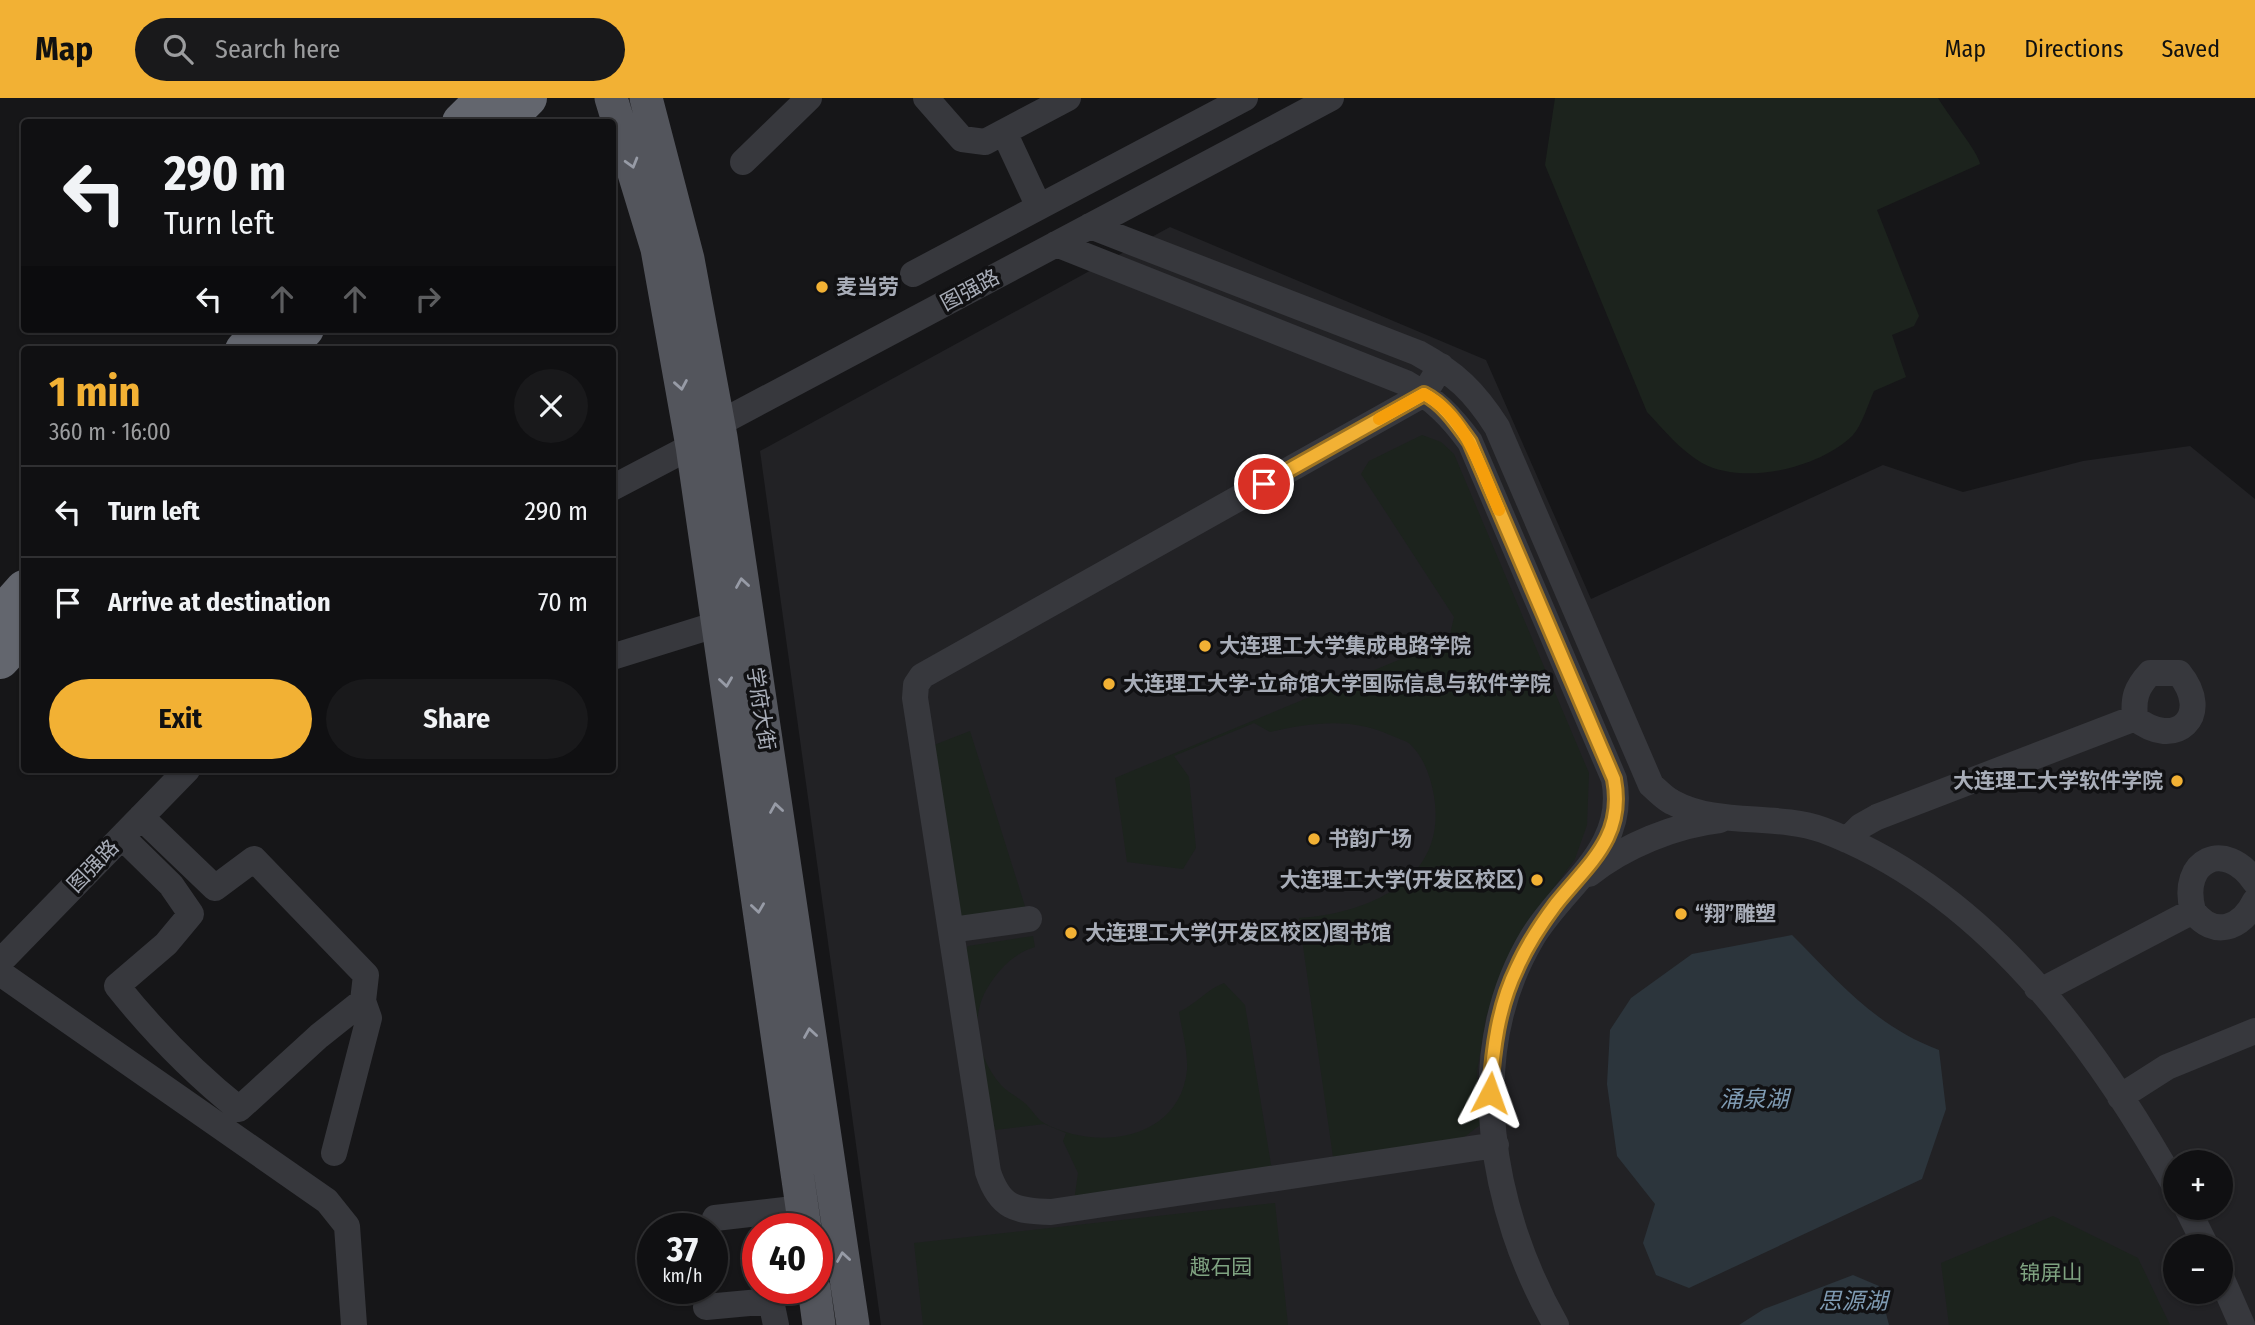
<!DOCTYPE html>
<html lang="en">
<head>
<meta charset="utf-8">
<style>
	:root { --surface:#101012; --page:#19191b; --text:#f1f3f6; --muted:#9c9d9f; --line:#303032; --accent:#f2b134 }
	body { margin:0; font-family:"Fira Sans Condensed","Noto Sans SC",sans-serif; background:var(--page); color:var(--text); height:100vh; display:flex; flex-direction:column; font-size:26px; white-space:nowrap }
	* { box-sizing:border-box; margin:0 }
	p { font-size:23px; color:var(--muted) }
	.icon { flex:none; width:38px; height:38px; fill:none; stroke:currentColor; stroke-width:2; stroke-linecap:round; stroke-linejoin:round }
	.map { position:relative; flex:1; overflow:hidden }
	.panel { position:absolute; left:21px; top:248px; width:595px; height:427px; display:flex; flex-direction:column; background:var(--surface); border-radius:7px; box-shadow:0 2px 5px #0004,0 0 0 2px var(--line) }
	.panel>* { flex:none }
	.top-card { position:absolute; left:21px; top:21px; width:595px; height:214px; border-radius:7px; box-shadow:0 2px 5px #0004,0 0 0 2px var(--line); background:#101012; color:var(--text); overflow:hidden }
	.fabs { position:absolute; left:2163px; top:1052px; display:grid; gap:14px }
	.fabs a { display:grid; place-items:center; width:70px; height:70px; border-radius:50%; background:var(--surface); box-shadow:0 2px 5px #0004,0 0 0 2px var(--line); font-size:35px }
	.speed { position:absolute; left:637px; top:1115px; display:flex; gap:14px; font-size:35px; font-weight:700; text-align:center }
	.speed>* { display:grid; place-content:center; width:91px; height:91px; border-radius:50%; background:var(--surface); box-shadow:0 2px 5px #0004,0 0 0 2px var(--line); line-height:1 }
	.speed small { font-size:18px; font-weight:400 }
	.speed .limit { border:10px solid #d22; background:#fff; color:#111 }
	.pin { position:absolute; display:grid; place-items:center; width:60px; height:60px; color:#fff; margin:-30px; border:4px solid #fff; border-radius:50%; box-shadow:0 2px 7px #0007 }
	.me { position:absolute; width:77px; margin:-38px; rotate:4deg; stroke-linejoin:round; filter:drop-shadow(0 0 5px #0008) }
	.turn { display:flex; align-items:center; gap:24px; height:147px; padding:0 28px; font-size:32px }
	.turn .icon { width:91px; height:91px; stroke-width:2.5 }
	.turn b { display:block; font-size:49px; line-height:60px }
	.lanes { display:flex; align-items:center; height:66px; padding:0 28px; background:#0003; justify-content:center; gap:35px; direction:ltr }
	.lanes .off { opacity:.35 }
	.round { display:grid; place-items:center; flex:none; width:74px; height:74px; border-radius:37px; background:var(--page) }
	.overview { display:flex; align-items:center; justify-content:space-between; height:119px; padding:0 28px }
	h1 { font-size:42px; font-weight:700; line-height:52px; color:var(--accent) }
	.button { display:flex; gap:14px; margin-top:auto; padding:14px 28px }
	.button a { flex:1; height:80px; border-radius:42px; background:var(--accent); color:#111; font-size:28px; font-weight:700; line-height:80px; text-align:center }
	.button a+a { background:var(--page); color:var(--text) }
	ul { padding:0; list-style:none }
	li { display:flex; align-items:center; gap:21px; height:91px; padding:0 28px; border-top:2px solid var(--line) }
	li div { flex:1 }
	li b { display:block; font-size:26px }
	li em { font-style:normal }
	header { display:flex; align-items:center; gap:42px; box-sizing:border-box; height:98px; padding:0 35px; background:var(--accent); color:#111 }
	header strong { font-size:33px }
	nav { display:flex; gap:38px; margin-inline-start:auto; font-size:24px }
	.search { width:490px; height:63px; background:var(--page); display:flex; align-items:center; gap:18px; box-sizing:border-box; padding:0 24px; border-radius:38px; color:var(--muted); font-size:26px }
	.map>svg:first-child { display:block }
</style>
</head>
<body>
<header>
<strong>Map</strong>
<div class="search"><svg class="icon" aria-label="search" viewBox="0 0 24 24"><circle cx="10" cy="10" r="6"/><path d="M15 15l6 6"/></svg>Search here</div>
<nav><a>Map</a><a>Directions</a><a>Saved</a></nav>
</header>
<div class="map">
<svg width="2255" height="1227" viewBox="0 0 2255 1227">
	<rect width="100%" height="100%" fill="#161618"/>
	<!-- built -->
	<path fill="#222225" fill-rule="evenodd" d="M1170 129 1486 262 1591 501 1883 367 1963 394 2083 363 2190 348 2255 401V1227H881L760 353ZM2175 1064H2221V1110H2175ZM2175 1148H2221V1194H2175Z"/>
	<!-- green -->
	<path fill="#1c231d" d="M1555 0H1938C1946 14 1980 57 1980 66L1877 112 1919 218 1914 228 1892 237 1906 279 1874 293C1868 306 1862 327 1853 337 1820 370 1744 388 1702 365 1680 352 1664 332 1647 314L1545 67Z
		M1422 337 1441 344 1454 356 1589 675 1587 727 1575 761 1547 799 1501 879 1486 919 1477 974 1480 1027 1454 1047 1334 1066 1299 820C1369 815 1448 782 1434 698 1431 680 1424 659 1410 646 1405 642 1396 640 1390 637 1350 619 1311 625 1270 634L1254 625 1174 658 1189 679 1196 750 1183 771 1127 764 1115 680 1449 541 1454 519 1361 376 1369 363Z
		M970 633 1029 821 962 827 929 649Z
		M1033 838 1035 849C1014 855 999 871 988 889 969 919 977 960 1001 987 1007 994 1018 999 1026 1006 1032 1012 1037 1021 1044 1025 1097 1054 1180 1042 1187 972 1188 953 1182 933 1179 914 1196 906 1206 892 1224 885L1245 907 1273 1079 1074 1103 1078 1075 1063 1043 1066 1035 1044 1026 995 1032 961 857 968 848Z
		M1275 1105 1288 1227H923L914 1145Z
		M2053 1118 2138 1160 2170 1227H1949L1941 1165Z"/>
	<!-- water -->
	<path fill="#2c353c" d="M1792 837C1839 884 1875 928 1939 952L1946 1011 1922 1081 1689 1190 1656 1177 1643 1145 1655 1106 1617 1058 1607 986 1610 932 1631 900 1692 856Z
		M1853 1177 1879 1188 1889 1227H1739L1764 1211Z"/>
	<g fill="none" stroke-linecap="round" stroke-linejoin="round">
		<!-- minor -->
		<path stroke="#37383d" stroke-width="26" d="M926 0 962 41 985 44 1068 0
			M1004 34 1039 109 1245 0
			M743 64 809 0
			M1090 128 1418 255C1456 276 1474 293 1497 329L1651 687C1658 693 1664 700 1672 704 1717 729 1775 715 1823 732 1983 792 2094 944 2175 1088
			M1056 146 1406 285C1434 301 1451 318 1470 344L1614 681C1628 752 1564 786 1532 840 1462 958 1491 1113 1556 1227
			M913 176 1039 109
			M1441 268 1424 296 922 578 916 587 915 600 988 1074C1000 1110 1015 1113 1051 1114L1496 1047
			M612 390 692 348 718 326 1331 0
			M612 559 718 526
			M122 739 171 787 191 816 166 846 117 888C153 933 194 975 239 1011L319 938 363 903 366 877 254 761 215 790 141 719
			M1847 742 1861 728 1877 719 2135 620C2175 653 2214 618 2179 575H2150C2136 590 2133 600 2135 620
			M1589 776C1624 748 1675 727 1720 722
			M2193 813C2179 762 2225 740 2255 784
			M951 832 1029 821
			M0 864 187 672
			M0 875 327 1103 347 1128 354 1227
			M2037 890 2048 889 2193 813C2214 841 2242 830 2255 803
			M2120 999 2167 969 2255 933
			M334 1055 369 920 363 903
			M2187 1110 2206 1148
			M715 1120 802 1110
			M2221 1179 2242 1227
			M706 1209 771 1203 776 1227"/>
		<!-- major -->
		<path stroke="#53555c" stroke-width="33" d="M611 0 657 151 692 348 805 1130
			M646 0 688 161 721 339 853 1227
			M814 1190 819 1227"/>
		<!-- highway -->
		<path stroke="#63666e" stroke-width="38" d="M461 24 485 0
			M504 24 528 0
			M244 252 263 231
			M285 252 305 231
			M0 518 24 491
			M0 562 24 536"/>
	</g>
	<!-- one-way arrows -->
	<defs><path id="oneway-chevron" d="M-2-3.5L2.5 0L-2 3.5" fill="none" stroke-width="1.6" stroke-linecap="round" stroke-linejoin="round" transform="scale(1.75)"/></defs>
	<g stroke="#979ba6">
		<use href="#oneway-chevron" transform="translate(632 65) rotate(74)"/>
		<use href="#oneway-chevron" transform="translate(681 287) rotate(80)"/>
		<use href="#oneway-chevron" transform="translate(742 485) rotate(-99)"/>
		<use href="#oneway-chevron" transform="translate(726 584) rotate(82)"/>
		<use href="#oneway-chevron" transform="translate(776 710) rotate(-99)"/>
		<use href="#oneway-chevron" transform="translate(758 810) rotate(82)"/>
		<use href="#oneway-chevron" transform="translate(810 935) rotate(-99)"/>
		<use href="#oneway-chevron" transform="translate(843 1159) rotate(-99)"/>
	</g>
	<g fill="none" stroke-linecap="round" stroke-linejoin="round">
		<!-- route casing -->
		<g stroke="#9d7322" stroke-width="18">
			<path id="route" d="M1264 386 1424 296C1444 306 1457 326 1470 344L1614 681C1625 739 1589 765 1556 806 1541 826 1527 847 1517 870 1498 909 1493 951 1490 995"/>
		</g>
		<!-- route -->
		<use href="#route" stroke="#f2b134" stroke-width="12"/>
		<!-- slow -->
		<path stroke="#f59e0b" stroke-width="12" d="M1379 321 1424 296C1466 318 1481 371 1499 412"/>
	</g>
	<!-- markers -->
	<g fill="#f2b134" stroke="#111113" stroke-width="2.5">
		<circle cx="822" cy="189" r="7"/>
		<circle cx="1205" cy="548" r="7"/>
		<circle cx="1109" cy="586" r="7"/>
		<circle cx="2177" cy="683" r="7"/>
		<circle cx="1314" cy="741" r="7"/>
		<circle cx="1537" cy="782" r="7"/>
		<circle cx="1681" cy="816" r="7"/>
		<circle cx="1071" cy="835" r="7"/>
	</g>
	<g text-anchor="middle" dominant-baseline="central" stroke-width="7" stroke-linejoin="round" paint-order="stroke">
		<!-- poi labels -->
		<g font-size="21" font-weight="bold" fill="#a8adb8" stroke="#111113" text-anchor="start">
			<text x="836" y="189">麦当劳</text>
			<text x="1219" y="548">大连理工大学集成电路学院</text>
			<text x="1123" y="586">大连理工大学-立命馆大学国际信息与软件学院</text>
			<text x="2163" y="683" text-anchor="end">大连理工大学软件学院</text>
			<text x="1328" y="741">书韵广场</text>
			<text x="1523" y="782" text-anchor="end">大连理工大学(开发区校区)</text>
			<text x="1695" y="816">“翔”雕塑</text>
			<text x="1085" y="835">大连理工大学(开发区校区)图书馆</text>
		</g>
		<!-- street labels -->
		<g font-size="21" fill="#a8adb8" stroke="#111113">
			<text transform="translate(970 192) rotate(-28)">图强路</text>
			<text transform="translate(761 611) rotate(81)">学府大街</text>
			<text transform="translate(93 768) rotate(-46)">图强路</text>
		</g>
		<!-- park labels -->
		<g font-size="21" fill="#7fa381" stroke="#111113">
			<text x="1221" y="1169">趣石园</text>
			<text x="2051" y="1175">锦屏山</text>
		</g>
		<!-- water labels -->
		<g font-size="23" font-style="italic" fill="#7f9bb3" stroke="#111113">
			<text x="1754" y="1001">涌泉湖</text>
			<text x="1853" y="1203">思源湖</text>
		</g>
	</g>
</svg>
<div class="fabs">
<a>+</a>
<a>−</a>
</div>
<div class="speed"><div>37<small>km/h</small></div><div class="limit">40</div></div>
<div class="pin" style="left:1264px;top:386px;background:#d93025"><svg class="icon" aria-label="arrive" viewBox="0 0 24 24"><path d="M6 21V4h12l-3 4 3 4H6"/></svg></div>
<svg class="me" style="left:1490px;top:995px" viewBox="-20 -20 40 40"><path d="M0-17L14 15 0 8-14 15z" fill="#f2b134" stroke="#fff" stroke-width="4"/></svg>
<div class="top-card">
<div class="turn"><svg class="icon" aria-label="left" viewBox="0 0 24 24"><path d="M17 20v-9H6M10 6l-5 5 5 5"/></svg><div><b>290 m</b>Turn left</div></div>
<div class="lanes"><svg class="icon" aria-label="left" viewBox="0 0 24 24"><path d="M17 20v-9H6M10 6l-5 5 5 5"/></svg><svg class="icon off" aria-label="ahead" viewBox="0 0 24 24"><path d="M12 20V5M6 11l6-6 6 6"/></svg><svg class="icon off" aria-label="ahead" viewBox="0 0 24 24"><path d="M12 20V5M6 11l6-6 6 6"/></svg><svg class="icon off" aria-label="right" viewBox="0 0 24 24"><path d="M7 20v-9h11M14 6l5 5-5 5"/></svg></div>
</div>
<section class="panel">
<div class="overview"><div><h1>1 min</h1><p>360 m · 16:00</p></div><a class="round"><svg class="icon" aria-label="close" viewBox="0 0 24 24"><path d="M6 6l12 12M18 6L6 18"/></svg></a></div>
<ul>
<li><svg class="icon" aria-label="left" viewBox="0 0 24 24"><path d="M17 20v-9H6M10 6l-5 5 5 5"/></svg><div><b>Turn left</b></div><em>290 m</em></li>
<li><svg class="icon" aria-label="arrive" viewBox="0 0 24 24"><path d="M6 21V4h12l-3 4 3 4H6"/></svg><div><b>Arrive at destination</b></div><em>70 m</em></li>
</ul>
<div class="button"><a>Exit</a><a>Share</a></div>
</section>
</div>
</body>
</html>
